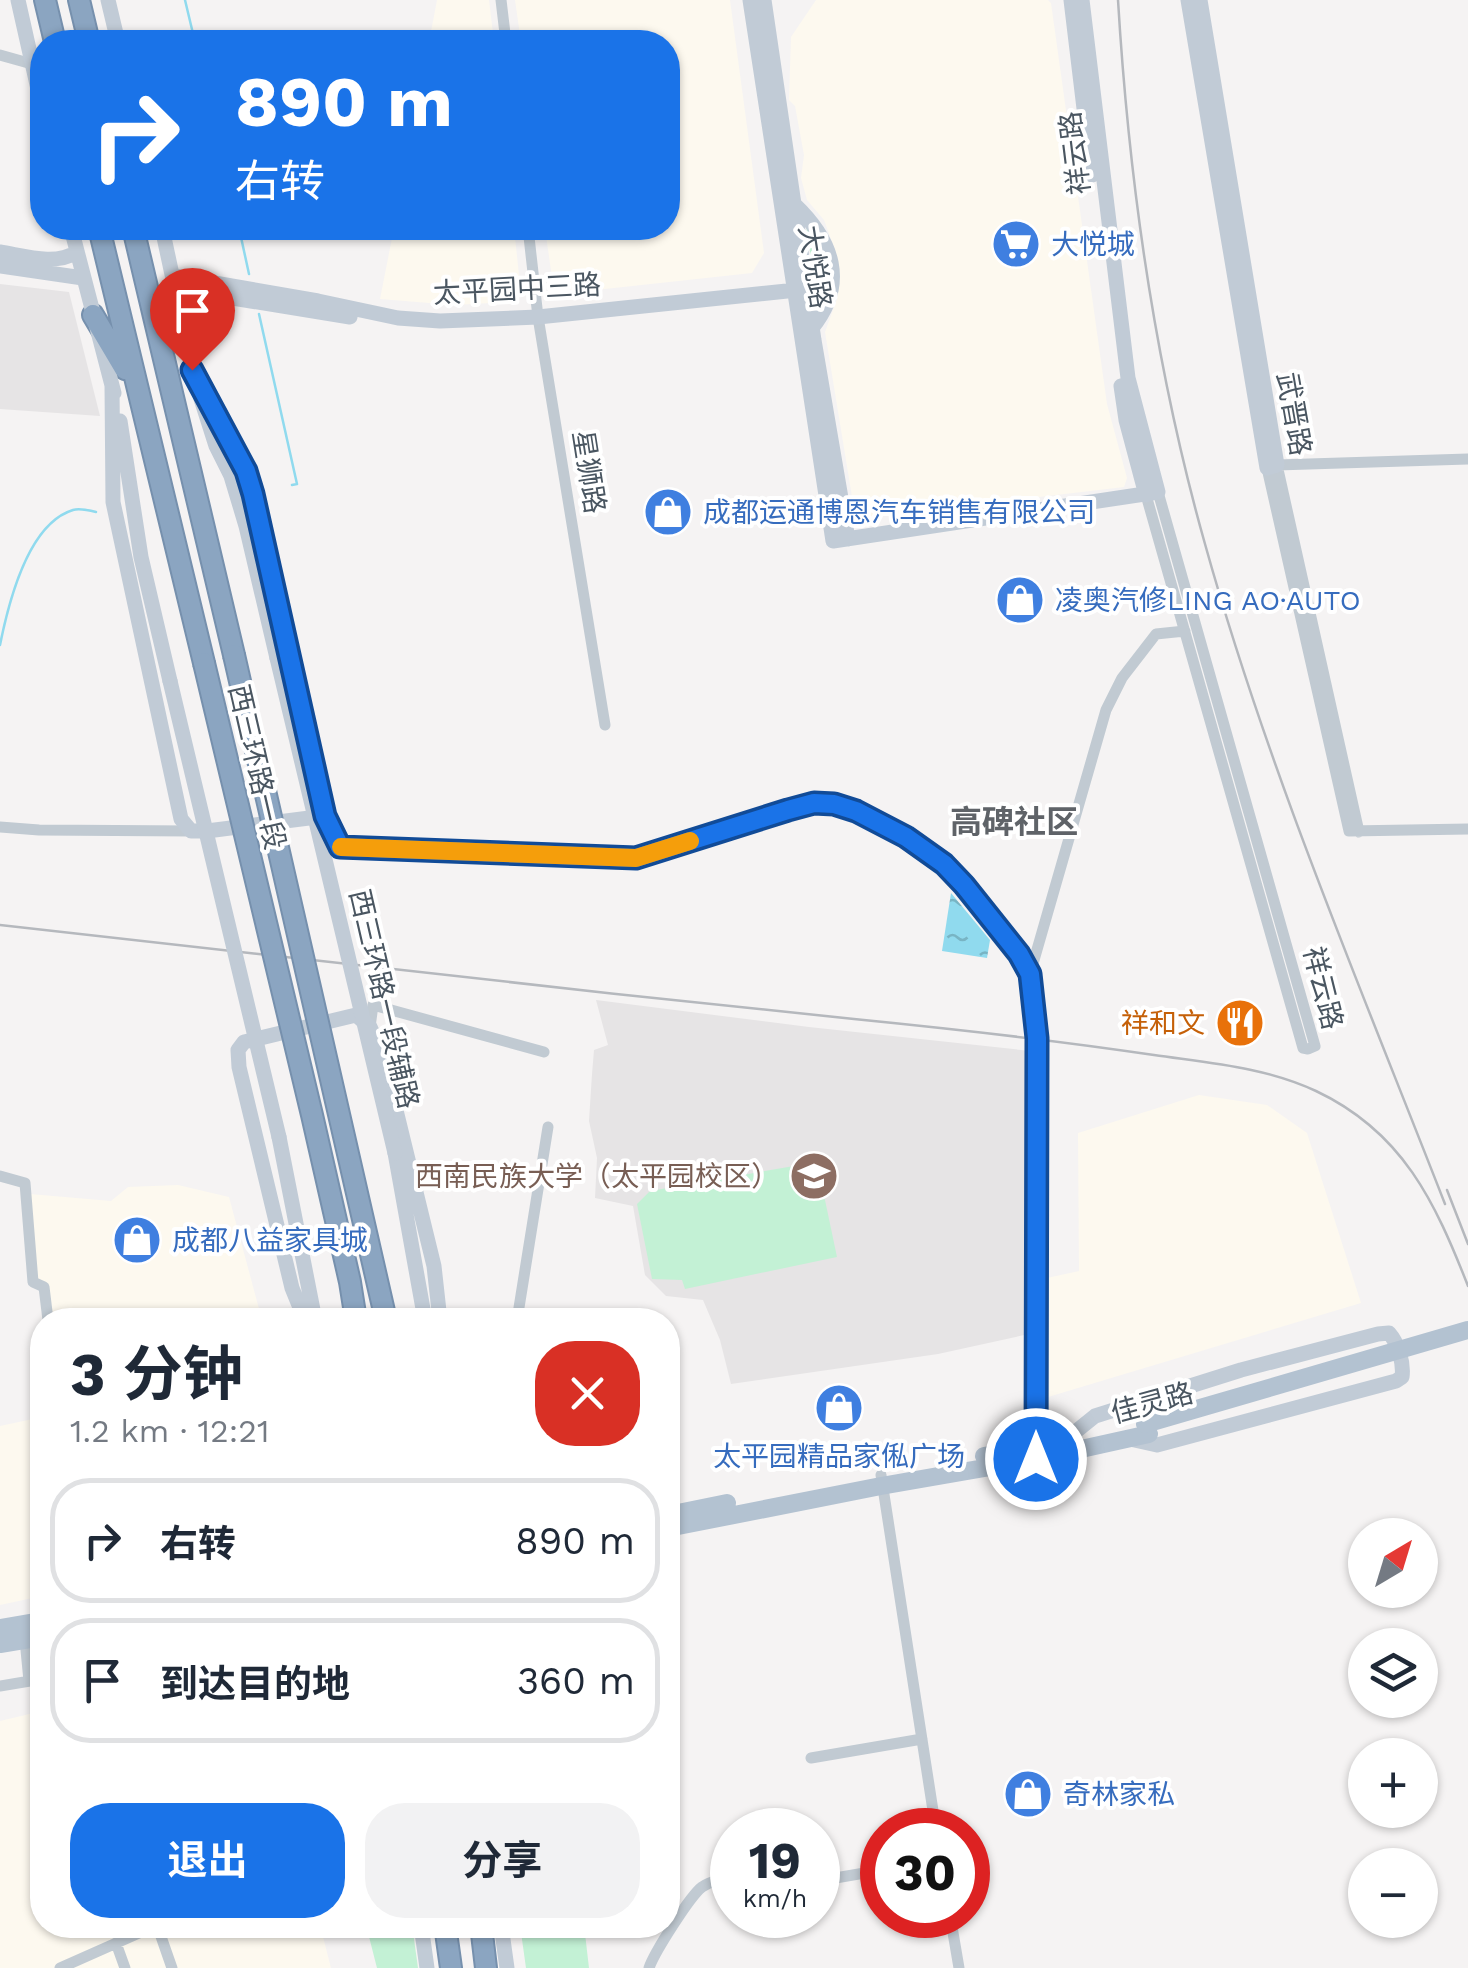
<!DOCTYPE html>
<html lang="zh">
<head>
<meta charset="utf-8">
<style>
	:root { --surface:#fff; --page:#f2f2f3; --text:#1f2937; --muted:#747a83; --line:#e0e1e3; --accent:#1a73e8 }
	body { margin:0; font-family:"Work Sans","Noto Sans SC",sans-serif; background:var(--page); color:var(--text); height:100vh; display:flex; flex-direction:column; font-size:38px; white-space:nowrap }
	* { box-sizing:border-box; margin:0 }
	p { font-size:32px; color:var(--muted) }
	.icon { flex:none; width:55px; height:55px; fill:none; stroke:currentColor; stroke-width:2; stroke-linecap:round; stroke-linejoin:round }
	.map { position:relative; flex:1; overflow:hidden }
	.details { position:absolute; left:30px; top:1308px; width:650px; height:630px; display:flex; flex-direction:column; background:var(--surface); border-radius:40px; box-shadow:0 2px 8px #0004 }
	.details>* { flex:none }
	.top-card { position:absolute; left:30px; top:30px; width:650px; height:210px; border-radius:40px; box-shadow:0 2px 8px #0004; background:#1a73e8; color:#fff; overflow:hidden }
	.needle { width:65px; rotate:38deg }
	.tools { position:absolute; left:1348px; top:1518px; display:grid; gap:20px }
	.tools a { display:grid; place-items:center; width:90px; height:90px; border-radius:50%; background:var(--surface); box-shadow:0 2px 8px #0004; font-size:50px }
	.speed { position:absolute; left:710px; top:1808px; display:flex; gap:20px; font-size:50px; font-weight:700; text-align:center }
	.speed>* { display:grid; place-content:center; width:130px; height:130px; border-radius:50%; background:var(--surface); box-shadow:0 2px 8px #0004; line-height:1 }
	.speed small { font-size:25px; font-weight:400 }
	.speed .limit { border:15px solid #d22; background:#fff; color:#111 }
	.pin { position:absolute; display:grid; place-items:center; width:85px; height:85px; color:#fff; margin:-102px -42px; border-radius:50% 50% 50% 0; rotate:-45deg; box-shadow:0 0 10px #0007 }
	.pin .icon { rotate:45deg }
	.me { position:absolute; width:110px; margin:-55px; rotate:0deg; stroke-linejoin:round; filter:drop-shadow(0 0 8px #0008) }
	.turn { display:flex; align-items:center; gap:35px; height:210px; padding:0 40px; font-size:45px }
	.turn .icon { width:130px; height:130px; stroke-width:2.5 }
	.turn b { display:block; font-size:70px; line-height:85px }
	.round { display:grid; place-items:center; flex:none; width:105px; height:105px; border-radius:40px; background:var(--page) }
	.summary { display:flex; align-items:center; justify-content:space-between; height:170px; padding:0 40px }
	h1 { font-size:60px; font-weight:700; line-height:75px }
	.action { display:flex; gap:20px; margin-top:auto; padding:20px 40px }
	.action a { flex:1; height:115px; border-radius:40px; background:var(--accent); color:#fff; font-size:40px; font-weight:700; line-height:115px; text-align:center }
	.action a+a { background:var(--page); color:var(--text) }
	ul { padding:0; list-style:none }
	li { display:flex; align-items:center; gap:30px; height:125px; margin:0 20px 15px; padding:0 20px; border:5px solid var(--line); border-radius:40px }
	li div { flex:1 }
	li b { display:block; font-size:38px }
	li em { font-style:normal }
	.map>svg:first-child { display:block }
</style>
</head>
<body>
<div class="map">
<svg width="1468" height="1968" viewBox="0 0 1468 1968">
	<defs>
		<pattern id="water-ripples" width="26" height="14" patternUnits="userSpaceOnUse" patternTransform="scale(2.5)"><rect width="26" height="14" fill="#90daee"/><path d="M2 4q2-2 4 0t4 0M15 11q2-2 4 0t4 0" fill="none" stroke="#78b4c4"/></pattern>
	</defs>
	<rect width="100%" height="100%" fill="#f5f3f3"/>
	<!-- commercial -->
	<path fill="#fdf9ef" d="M437 0H489L494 42H429Z
		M515 0H730L764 253 752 273 568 293 552 278 545 228H668V42H521Z
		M816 0H1048L1051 3 1107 404 1127 478 1124 487 869 517 853 503 825 332 837 299 836 253 824 220 807 200 801 178 804 155 795 106 789 100 791 37Z
		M394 228H514L520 284 509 302 454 305 380 299Z
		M1199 1095 1267 1105 1307 1133 1361 1303 1048 1397 1047 1278 1079 1271 1078 1133Z
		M178 1185 229 1197 262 1320H50L36 1279 30 1194 111 1201 128 1187Z
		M42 1417V1596L0 1605V1426Z
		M42 1711V1925H320L331 1968H0V1721Z"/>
	<!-- education -->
	<path fill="#e6e4e5" d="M0 284 69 292 100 416 0 409Z
		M596 1000 809 1027 1031 1051 1033 1195 1029 1334 938 1354 731 1384 720 1340 703 1300 666 1296 645 1275 633 1206 595 1198 597 1158 589 1121 592 1074 594 1050 608 1045Z"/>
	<!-- green -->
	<path fill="#c3f1d5" d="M806 225C829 256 830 275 819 311Z
		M817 1162 837 1257 685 1289 682 1280 652 1279 637 1204 650 1191Z
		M366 1925H412L418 1968H377Z
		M520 1925H584L589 1968H526Z"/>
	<!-- water -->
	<path fill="url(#water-ripples)" d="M951 893 990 940 987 958 942 951Z"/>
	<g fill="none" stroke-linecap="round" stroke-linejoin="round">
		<!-- stream -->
		<path stroke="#90daee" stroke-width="2.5" d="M185 0 195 42
			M239 228 249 274
			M259 314 297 484 292 485
			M0 645C8 605 27 524 73 510 80 508 88 510 96 512"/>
		<!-- highway casing -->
		<g stroke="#7690ad" stroke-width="24">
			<path id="highway" d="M45 0 55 42
				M79 0 89 42
				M99 228 204 663
				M133 228 234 655
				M93 315 125 369
				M445 1925 451 1968
				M481 1925 486 1968"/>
		</g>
		<!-- street -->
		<path stroke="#c1cad2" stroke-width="11" d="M501 0 506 42
			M0 55 32 64
			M528 228 538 317 605 725
			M1267 468 1349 831 1468 829
			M1146 495 1303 1048 1308 1049 1315 1046 1158 492
			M325 816 340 847 636 858 788 810 813 803 834 804 856 811 906 837 944 864 964 885 1019 954 1030 974 1037 1038 1036 1449
			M0 827 39 830 191 831
			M1359 832 1277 465 1468 459
			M1030 974 1106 710 1122 678 1156 634 1185 631
			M370 1027 373 1005 544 1052
			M0 1176 25 1183 33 1282 44 1287 48 1320
			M517 1320 548 1127
			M881 1475 936 1830
			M25 1640 29 1681
			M0 1686 42 1679
			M811 1758 922 1739
			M818 1881 882 1870
			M950 1915 959 1968
			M157 1925 172 1968
			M116 1943 125 1968
			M60 1968 157 1925
			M649 1968C654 1953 690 1896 702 1887 712 1880 721 1880 732 1881"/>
		<!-- secondary -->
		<path stroke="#c1cbd6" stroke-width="15" d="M18 0 42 107
			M108 0 118 42
			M750 0 833 541 1158 492 1128 378 1082 0
			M764 0 814 340 848 539
			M1071 0 1092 175
			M1188 0 1267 468 1277 465 1200 0
			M794 204C833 241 848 283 812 328
			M71 228 114 393
			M162 228 194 377
			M0 252C25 256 55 266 77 252
			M0 266 83 278
			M174 276 318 301 398 318 440 321 538 317 806 289
			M177 289 350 317
			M112 385 113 502 181 819 191 831H207L325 816 253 494 246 471 192 370
			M1121 386 1126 420 1146 495
			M201 399 216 446 231 476 246 526 277 658
			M120 421 141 557 170 681
			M279 1137 315 1320
			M395 1153 425 1320
			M305 1320 292 1288 239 1067 238 1050 244 1042 356 1015 370 1027 383 1057 434 1266 440 1320
			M1064 1441 1095 1416 1241 1370 1378 1334 1389 1333C1398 1343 1404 1363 1402 1377L1396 1381 1157 1445 1130 1439
			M421 1925 427 1968
			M501 1925 507 1968"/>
		<!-- primary -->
		<path stroke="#b3c2d1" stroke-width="18" d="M984 1456 1072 1439
			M668 1515 727 1503
			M668 1528 881 1486 1036 1459 1149 1434
			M0 1628 42 1621
			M0 1644 42 1637"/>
		<!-- highway -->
		<use href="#highway" stroke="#8ba5c1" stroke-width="20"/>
		<!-- rail -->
		<path stroke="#b5b8bd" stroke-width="2.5" d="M1118 0C1129 183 1155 367 1205 544 1268 770 1360 986 1445 1204
			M0 925C284 957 569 990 854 1019 954 1029 1054 1040 1154 1055 1209 1063 1265 1067 1316 1091 1403 1132 1435 1202 1468 1286
			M1447 1190 1468 1244"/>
		<!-- highway-bridge casing -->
		<g stroke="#7690ad" stroke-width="24" stroke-linecap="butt">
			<path id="highway-bridge" d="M234 655 386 1320
				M204 663 312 1115 350 1282 356 1320"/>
		</g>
		<!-- secondary-bridge -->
		<path stroke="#c1cbd6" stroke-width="15" d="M277 658 395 1153
			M170 681 279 1137"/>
		<!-- primary-bridge -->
		<path stroke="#b3c2d1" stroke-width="18" d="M1145 1424 1468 1330"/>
		<!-- highway-bridge -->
		<use href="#highway-bridge" stroke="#8ba5c1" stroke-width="20"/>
	</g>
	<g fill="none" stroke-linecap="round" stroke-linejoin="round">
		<!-- route casing -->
		<g stroke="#114b97" stroke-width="25">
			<path id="route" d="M192 370 246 471 253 494 325 816 340 847 636 858 788 810 814 803 834 804 856 811 906 837 944 864 964 885 1019 954 1030 974 1037 1038 1036 1459"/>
		</g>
		<!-- route -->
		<use href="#route" stroke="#1a73e8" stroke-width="18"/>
		<!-- slow -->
		<path stroke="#f59e0b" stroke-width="18" d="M341 847 636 858 690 841"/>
	</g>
	<!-- icons -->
	<defs>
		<g id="supermarket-disc" transform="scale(2.5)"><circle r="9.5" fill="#3f7fe0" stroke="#fff"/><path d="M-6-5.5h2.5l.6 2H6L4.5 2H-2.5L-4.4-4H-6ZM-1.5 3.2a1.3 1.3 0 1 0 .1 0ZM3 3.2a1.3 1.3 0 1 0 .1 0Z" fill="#fff"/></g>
		<g id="shop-disc" transform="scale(2.5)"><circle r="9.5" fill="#3f7fe0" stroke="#fff"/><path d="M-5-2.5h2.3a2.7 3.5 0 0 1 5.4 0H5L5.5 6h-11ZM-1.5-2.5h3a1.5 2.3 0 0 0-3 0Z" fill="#fff"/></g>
		<g id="restaurant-disc" transform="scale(2.5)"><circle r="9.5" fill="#e8710a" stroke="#fff"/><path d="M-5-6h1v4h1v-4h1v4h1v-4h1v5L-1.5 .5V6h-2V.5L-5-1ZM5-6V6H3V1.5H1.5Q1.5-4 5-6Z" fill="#fff"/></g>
		<g id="university-disc" transform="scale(2.5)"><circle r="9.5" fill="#8d6e63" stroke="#fff"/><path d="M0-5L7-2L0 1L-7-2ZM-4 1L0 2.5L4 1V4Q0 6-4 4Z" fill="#fff"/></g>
	</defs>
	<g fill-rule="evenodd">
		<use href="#supermarket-disc" x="1016" y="244"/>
		<use href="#shop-disc" x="668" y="512"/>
		<use href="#shop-disc" x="1020" y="600"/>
		<use href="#restaurant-disc" x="1240" y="1023"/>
		<use href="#university-disc" x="814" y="1176"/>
		<use href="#shop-disc" x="137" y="1240"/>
		<use href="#shop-disc" x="839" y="1408"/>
		<use href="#shop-disc" x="1028" y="1794"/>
	</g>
	<g text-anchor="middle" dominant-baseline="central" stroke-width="8" stroke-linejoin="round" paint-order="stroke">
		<!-- street labels -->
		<g font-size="28" fill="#4a5661" stroke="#fff">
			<text transform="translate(1075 153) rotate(-97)">祥云路</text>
			<text transform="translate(815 267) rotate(81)">大悦路</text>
			<text transform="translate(517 289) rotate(-3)">太平园中三路</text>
			<text transform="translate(1294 414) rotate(80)">武晋路</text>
			<text transform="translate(589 472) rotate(81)">星狮路</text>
			<text transform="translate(257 767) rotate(77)">西三环路一段</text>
			<text transform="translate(1323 988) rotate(76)">祥云路</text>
			<text transform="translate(384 999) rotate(77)">西三环路一段辅路</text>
			<text transform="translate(1152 1403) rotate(-15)">佳灵路</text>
		</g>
		<!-- shop labels -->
		<g font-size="28" fill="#366cbe" stroke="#fff" text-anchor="start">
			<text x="1051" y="244">大悦城</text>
			<text x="703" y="512">成都运通博恩汽车销售有限公司</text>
			<text x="1055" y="600">凌奥汽修LING AO·AUTO</text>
			<text x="172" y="1240">成都八益家具城</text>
			<text x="839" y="1456" text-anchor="middle">太平园精品家俬广场</text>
			<text x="1063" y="1794">奇林家私</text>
		</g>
		<!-- food labels -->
		<g font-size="28" fill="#c56008" stroke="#fff" text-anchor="end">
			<text x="1205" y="1023">祥和文</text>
		</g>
		<!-- education labels -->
		<g font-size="28" fill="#785e54" stroke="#fff" text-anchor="end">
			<text x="779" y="1176">西南民族大学（太平园校区）</text>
		</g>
		<!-- quarter labels -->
		<g font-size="32" font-weight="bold" fill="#5f6368" stroke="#fff">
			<text x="1014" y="822">高碑社区</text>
		</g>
	</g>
</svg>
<div class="tools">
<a><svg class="needle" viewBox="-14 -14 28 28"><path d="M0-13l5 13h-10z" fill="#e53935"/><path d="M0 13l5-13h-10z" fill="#747a83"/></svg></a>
<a><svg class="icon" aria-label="layers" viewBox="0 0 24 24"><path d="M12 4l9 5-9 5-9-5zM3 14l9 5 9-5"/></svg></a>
<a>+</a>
<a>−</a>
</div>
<div class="speed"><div>19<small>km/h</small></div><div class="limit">30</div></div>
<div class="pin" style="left:192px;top:370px;background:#d93025"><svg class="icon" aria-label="arrive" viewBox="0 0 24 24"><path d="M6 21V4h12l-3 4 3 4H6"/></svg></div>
<svg class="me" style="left:1036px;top:1459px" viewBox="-20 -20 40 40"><circle r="17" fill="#1a73e8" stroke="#fff" stroke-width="3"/><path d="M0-11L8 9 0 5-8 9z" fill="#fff"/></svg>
<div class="top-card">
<div class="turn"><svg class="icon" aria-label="right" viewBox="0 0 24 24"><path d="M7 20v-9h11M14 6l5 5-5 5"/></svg><div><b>890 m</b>右转</div></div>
</div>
<section class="details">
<div class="summary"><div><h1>3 分钟</h1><p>1.2 km · 12:21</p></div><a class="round" style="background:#d93025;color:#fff"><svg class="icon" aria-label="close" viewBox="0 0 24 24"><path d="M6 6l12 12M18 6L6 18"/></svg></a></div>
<ul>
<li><svg class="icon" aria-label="right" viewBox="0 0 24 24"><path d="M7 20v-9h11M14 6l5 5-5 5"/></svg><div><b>右转</b></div><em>890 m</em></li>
<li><svg class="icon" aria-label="arrive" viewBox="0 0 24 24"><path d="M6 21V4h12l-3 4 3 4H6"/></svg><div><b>到达目的地</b></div><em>360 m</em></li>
</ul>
<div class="action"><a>退出</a><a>分享</a></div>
</section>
</div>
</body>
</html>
